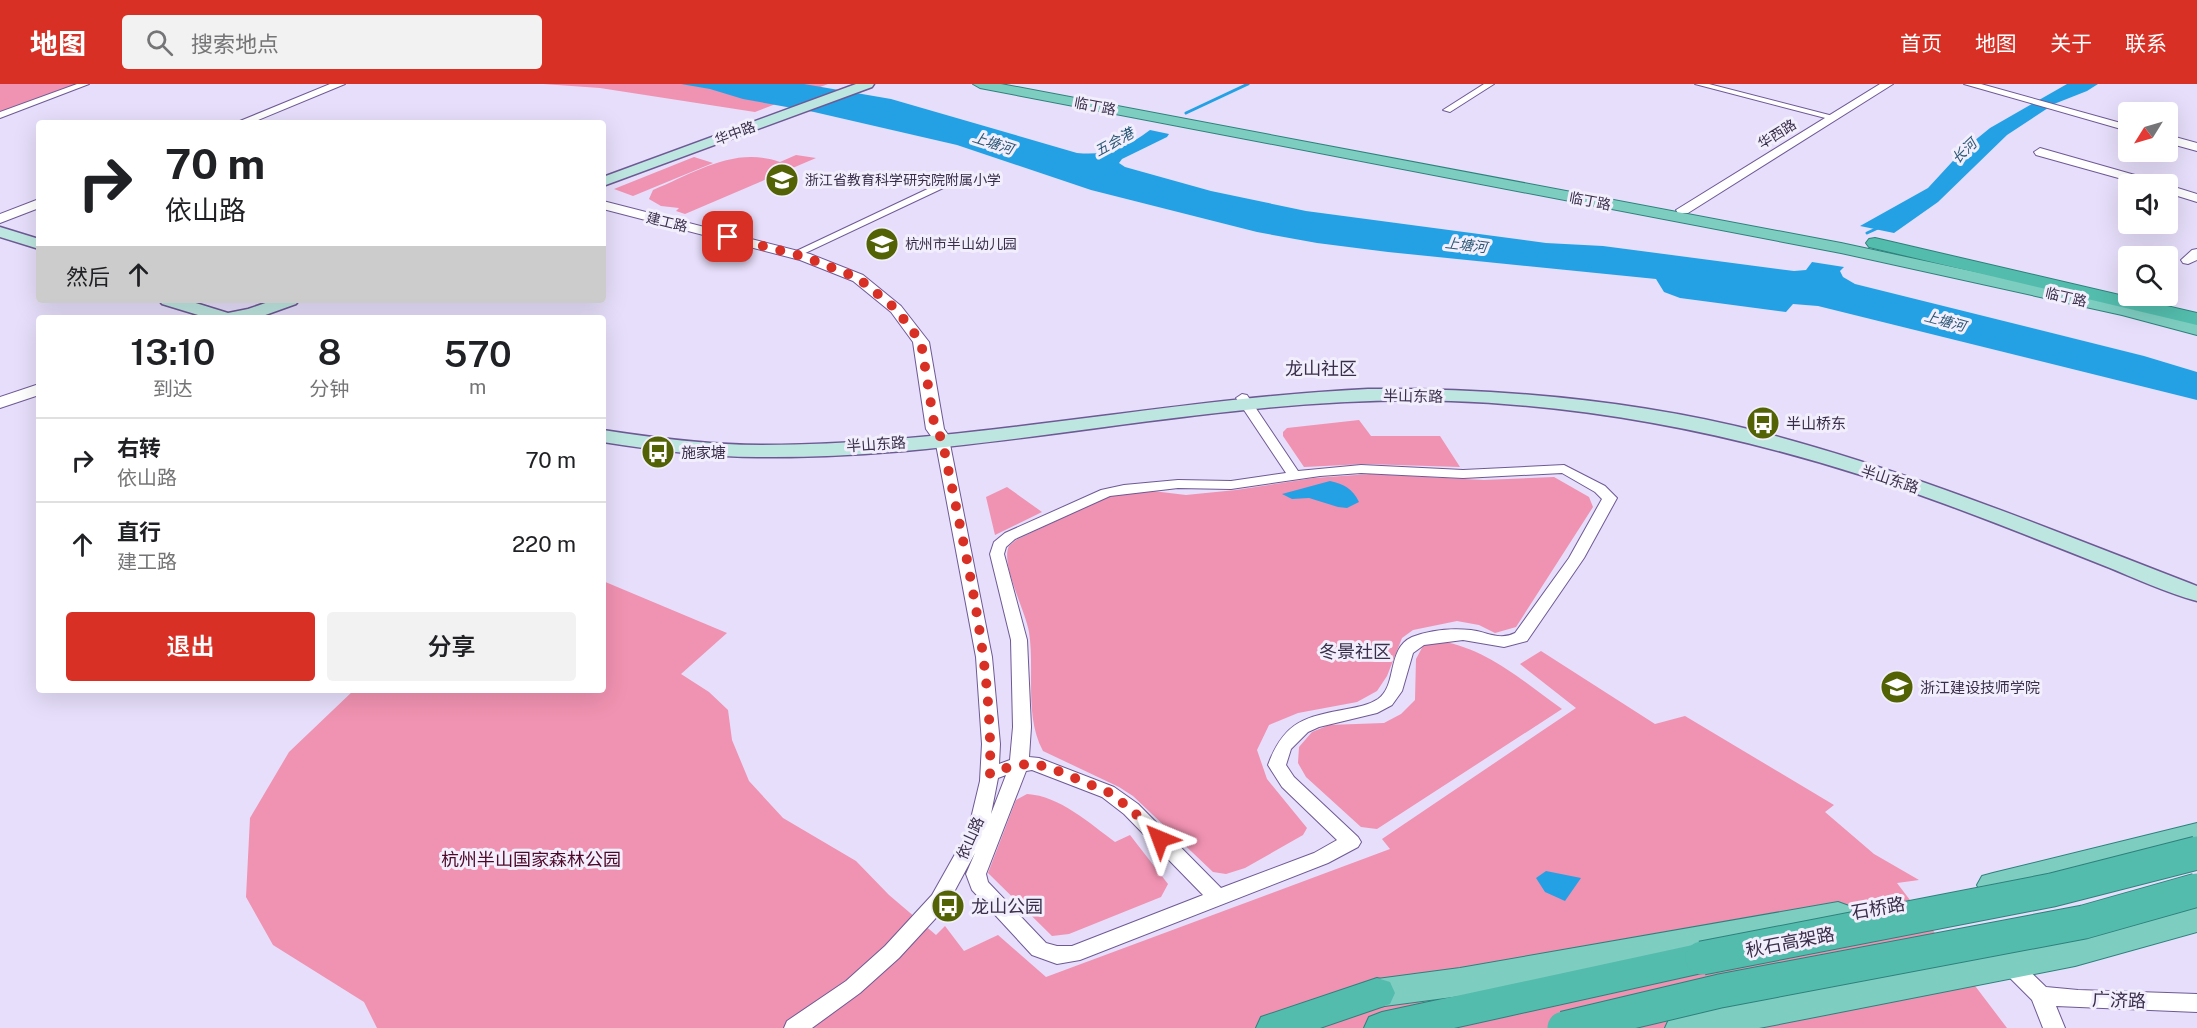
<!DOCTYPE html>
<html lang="zh">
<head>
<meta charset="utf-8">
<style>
	:root { --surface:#fff; --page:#f2f2f2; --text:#202124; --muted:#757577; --line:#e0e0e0; --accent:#d93025 }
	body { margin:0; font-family:"Public Sans","Noto Sans SC",sans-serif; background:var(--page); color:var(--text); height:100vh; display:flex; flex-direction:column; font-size:22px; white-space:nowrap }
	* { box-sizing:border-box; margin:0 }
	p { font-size:20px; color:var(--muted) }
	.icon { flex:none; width:33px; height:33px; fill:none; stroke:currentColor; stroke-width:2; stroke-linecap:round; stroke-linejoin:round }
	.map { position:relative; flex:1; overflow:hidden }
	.panel { position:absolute; left:36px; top:231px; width:570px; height:378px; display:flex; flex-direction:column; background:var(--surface); border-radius:6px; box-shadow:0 6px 24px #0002 }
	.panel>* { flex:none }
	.guide { position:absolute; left:36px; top:36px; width:570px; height:183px; border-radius:6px; box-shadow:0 6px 24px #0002; background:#fff; color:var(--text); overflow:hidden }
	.needle { width:39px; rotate:233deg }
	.buttons { position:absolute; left:2118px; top:18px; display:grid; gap:12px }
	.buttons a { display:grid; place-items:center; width:60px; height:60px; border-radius:6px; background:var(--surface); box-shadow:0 6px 24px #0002; font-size:30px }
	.pin { position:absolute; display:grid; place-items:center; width:51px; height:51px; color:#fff; margin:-26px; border-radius:12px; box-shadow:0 3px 9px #0006 }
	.me { position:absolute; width:66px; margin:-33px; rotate:316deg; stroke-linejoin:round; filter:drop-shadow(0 0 4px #0008) }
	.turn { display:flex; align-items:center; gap:21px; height:126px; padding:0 30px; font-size:27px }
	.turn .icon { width:78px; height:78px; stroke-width:2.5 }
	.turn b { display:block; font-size:42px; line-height:51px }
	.then { display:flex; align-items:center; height:57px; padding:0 30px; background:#0003; gap:12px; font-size:22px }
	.eta { display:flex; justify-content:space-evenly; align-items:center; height:102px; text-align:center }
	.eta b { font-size:36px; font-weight:600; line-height:42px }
	.button { display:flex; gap:12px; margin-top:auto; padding:12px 30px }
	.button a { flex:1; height:69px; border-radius:6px; background:var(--accent); color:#fff; font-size:24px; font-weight:600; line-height:69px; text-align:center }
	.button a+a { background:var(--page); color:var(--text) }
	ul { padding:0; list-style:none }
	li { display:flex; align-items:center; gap:18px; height:84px; padding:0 30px; border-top:2px solid var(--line) }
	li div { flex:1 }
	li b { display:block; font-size:22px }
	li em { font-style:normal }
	header { display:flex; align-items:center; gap:36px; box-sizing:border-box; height:84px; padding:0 30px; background:var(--accent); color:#fff }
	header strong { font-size:28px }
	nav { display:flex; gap:33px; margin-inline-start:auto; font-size:21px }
	.search { width:420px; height:54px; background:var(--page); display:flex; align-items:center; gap:15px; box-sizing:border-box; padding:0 21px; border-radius:6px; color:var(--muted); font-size:22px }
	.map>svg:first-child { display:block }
</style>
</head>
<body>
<header>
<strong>地图</strong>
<div class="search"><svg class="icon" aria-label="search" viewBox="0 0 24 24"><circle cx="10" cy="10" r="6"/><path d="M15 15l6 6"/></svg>搜索地点</div>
<nav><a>首页</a><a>地图</a><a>关于</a><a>联系</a></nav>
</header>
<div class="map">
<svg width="2197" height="944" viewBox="0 0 2197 944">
	<rect width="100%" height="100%" fill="#e6defa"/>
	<!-- green -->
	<path fill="#f092b1" d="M0 0H79L0 29Z
		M543 0H828L755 28 600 4Z
		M796 71 816 74 685 130 676 127 679 124 661 122 649 115 653 106C695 89 734 62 780 78Z
		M694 73 713 79 633 112 614 105Z
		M1359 336 1371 352H1440L1460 383 1365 380 1304 383 1283 352V348L1287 344Z
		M1370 390 1484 396 1554 393 1589 413 1593 423 1516 543 1495 549 1479 541 1457 537 1413 546 1402 554 1387 592 1377 607 1357 618 1298 629 1269 641 1257 666 1267 695 1307 744 1303 751 1245 784 1226 790 1213 788 1133 712 1119 703 1043 667C1024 632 1035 586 1029 548 1026 528 1000 479 1009 462 1009 462 1015 457 1016 456L1113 410 1144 406 1186 411 1236 406 1314 394Z
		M1007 403 1042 428 995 451 986 413Z
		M603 497 727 549 681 590 709 608 728 626 732 656 749 697 783 734 856 777 889 811 936 851 945 842 964 867 998 851 1046 893 1390 765 1382 755 1576 624 1520 580 1541 567 1655 640 1685 632 1834 721 1825 728 1874 770 1919 796 1897 799 2007 944H377L364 918 273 861 246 813 250 734 289 668 354 606H603Z
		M1441 557C1489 566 1523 597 1562 625L1377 745 1361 743 1306 693 1298 679 1299 663 1312 648 1329 641 1384 639 1401 630 1415 616 1416 575 1423 562Z
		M1027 710C1060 712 1089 739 1115 758L1130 751 1168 800 1161 813 1069 850 1052 852 988 789 1016 716Z"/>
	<!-- water -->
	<path fill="#24a1e5" d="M681 0H804L891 15 1077 69C1107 72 1126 64 1150 46L1169 50 1167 53 1122 75 1119 79 1125 83 1211 107 1306 127 1546 159 1603 162 1794 187 1806 186 1812 178 1844 183 1840 187 1843 193 1855 200 2144 272 2197 288V316L1818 222 1793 220 1786 228 1680 214 1664 208 1656 195 1388 168 1317 159 1257 148 1091 106 957 61 814 28 743 15 710 5Z
		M2067 0H2098L2087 7 2054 20 2007 51 1938 118 1894 149 1860 142 1928 104 1963 66 1990 44Z
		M1330 397C1344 400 1353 405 1359 418L1347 424 1338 423 1309 414 1292 415 1282 410Z
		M1546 787 1581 794 1565 817 1545 808 1536 794Z"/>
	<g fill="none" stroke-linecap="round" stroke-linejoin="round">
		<!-- stream -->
		<path stroke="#24a1e5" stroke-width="3" d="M1186 29 1248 0
			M1867 149 1878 144"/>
		<!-- minor casing -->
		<g stroke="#6e5995" stroke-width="2">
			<path id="minor" d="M77 0H89L0 34V28Z
				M1484 0H1494L1450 28 1443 26Z
				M1695 0H1709L1837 33 1833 36Z
				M955 92 960 95 958 97 799 172H791L790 170Z
				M1242 310 1247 311 1298 387 1361 381 1463 386 1564 381 1605 402 1617 414 1584 474 1527 557 1504 563 1463 556 1424 561 1413 569 1402 607 1392 621 1377 629 1319 643 1308 648 1291 665 1286 681 1294 693 1358 753 1361 758 1358 763 1328 779 1080 876 1057 880 1032 871 972 806 966 790 975 769 946 823 899 874 860 909 812 944H784L787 937 846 897 885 862 932 811 968 747 980 697 982 660 976 573 935 355 937 352H947L949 355 992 573 1000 660 999 680 1010 676 1013 643 1011 556 990 470 994 458 1005 449 1101 406 1124 401 1178 396 1231 397 1286 389 1236 314ZM1361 389 1463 394 1562 389 1595 408 1602 415 1569 474 1515 549C1500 557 1487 548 1471 546 1452 544 1430 546 1412 553 1386 565 1398 601 1378 615 1369 621 1358 623 1347 625 1305 633 1284 637 1268 681L1282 703 1337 756 1314 769 1221 804 1138 720 1114 703 1039 674 1029 673 1031 643 1027 556 1004 470 1006 463 1015 455 1110 412 1178 404 1231 405 1320 392ZM1032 686 1102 713 1124 730 1203 811 1072 862H1057L1046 859 988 798 986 790 1026 687ZM1006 691 991 730 998 694Z
				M2008 870 2015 873 2046 903 2078 906 2197 910V928L2056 922 2065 944H2043L2032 916 2001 885 1998 879 2001 873Z"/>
		</g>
		<!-- tertiary casing -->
		<g stroke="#6e5995" stroke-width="2">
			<path id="tertiary" d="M330 0H345L251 39H235Z
				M1880 0H1893L1688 129H1678L1676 126Z
				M1964 0H1981L2128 41V47Z
				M2168 51 2197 59V67L2168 59Z
				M2040 64 2156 97 2158 100H2140L2036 71 2034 68Z
				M2168 101 2197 110V118L2168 109Z
				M39 115V124L0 139V130Z
				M603 117 810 170 863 191 901 222 929 258 944 345 951 355 948 359H936L926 345 913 258 891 228 853 197 800 176 603 125Z
				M2197 165V176L2188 180 2183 179 2181 176 2192 166Z
				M39 300V311L0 324V313Z"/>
		</g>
		<!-- secondary casing -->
		<g stroke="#6e5995" stroke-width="3">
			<path id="secondary" d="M856 0H874L872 3 603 102V93Z
				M0 143 39 155V165L0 153Z
				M159 216H186L228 229 248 225 274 216H299L296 220 257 234H208L162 220Z
				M1368 305C1501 304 1635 316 1764 349 1913 388 2054 447 2197 502V517C2166 509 2135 494 2105 482 2052 461 1999 440 1945 420 1785 361 1622 323 1451 317 1219 309 989 376 758 373 706 373 654 366 603 358V346C655 354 708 361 761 361 965 361 1165 315 1368 305Z"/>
		</g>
		<!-- primary casing -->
		<g stroke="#2e807d" stroke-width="2">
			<path id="primary" d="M973 0H1001L1841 159 2124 220 2197 239V251L2122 231 1841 169 980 4Z
				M2197 739V763L1993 813 1982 810 1977 801 1982 792 1993 789Z
				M1838 818 1849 822 1854 831 1849 840 1838 844 1460 912 1377 923 1365 919 1360 909 1365 899 1377 895 1460 884Z
				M2197 822V848L2075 882 1759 944H1665L1670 933 1682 929 2075 854Z"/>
		</g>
		<!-- trunk casing -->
		<g stroke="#2e807d" stroke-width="2">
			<path id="trunk" d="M1875 154 2197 229V241L1869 163 1866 159 1869 155Z
				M1702 859 1714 864 1720 874 1714 884 1702 889 1454 944H1364L1369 933 1382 928Z
				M1377 894 1390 898 1395 909 1390 920 1320 944H1256L1261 933Z"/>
		</g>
		<!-- minor -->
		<use href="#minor" fill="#fff" fill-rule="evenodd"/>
		<!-- tertiary -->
		<use href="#tertiary" fill="#fff" fill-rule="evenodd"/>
		<!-- secondary -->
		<use href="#secondary" fill="#bee6e0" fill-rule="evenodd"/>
		<!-- primary -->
		<use href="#primary" fill="#7ecdc1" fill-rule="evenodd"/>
		<!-- trunk -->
		<use href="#trunk" fill="#53bcac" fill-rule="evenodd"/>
		<!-- trunk-bridge casing -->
		<g stroke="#2e807d" stroke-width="35" stroke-linecap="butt">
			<path id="trunk-bridge" d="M1702 874 2052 806 2197 769
				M1564 944 1720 907 2084 838 2197 806"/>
		</g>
		<!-- trunk-bridge -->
		<use href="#trunk-bridge" stroke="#53bcac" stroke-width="33"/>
	</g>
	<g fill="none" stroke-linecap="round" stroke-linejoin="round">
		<!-- route -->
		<path stroke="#d93025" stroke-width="10" stroke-dasharray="0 18" d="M728 153 805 173 858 194 896 225 921 258 935 345 942 355C964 465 993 577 990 690L1009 683 1033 679 1058 687 1108 708 1131 725 1160 755"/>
	</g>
	<!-- icons -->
	<defs>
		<g id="school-disc" transform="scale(1.725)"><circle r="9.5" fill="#536205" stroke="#f2eefc"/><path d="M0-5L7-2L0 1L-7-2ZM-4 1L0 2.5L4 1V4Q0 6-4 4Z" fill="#fff"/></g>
		<g id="bus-disc" transform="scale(1.725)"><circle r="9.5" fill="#536205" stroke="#f2eefc"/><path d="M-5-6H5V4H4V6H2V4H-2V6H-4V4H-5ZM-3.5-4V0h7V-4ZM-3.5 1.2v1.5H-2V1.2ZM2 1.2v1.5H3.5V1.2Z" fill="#fff"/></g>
		<g id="university-disc" transform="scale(1.725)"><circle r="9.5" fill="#536205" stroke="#f2eefc"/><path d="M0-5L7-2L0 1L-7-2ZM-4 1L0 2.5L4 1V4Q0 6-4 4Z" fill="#fff"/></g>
	</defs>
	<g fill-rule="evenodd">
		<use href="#school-disc" x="782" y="96"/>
		<use href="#school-disc" x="882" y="160"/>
		<use href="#bus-disc" x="1763" y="339"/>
		<use href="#bus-disc" x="658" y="368"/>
		<use href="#university-disc" x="1897" y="603"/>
		<use href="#bus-disc" x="948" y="822"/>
	</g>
	<g text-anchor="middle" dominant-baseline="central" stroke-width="6" stroke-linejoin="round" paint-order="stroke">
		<!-- far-street labels -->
		<g font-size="14" fill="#392f4a" stroke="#f2eefc">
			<text transform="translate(1095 22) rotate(11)">临丁路</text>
			<text transform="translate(735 49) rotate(-20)">华中路</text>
			<text transform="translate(1777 50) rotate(-32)">华西路</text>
			<text transform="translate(1590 117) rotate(11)">临丁路</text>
			<text transform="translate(667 138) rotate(14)">建工路</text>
			<text transform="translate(2066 213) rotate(13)">临丁路</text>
		</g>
		<!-- far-water labels -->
		<g font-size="14" font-style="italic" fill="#2b5875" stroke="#f2eefc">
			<text transform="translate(1114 58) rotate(-29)">五会港</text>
			<text transform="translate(993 59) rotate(18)">上塘河</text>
			<text transform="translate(1964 67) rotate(-44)">长河</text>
			<text transform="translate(1466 161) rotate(7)">上塘河</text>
			<text transform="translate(1945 237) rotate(15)">上塘河</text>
		</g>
		<!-- far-poi labels -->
		<g font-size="14" fill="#392f4a" stroke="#f2eefc" text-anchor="start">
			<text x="805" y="96">浙江省教育科学研究院附属小学</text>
			<text x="905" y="160">杭州市半山幼儿园</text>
		</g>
		<!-- street labels -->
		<g font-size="15" fill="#392f4a" stroke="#f2eefc">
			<text transform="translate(1413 312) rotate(1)">半山东路</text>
			<text transform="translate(876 360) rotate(-4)">半山东路</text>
			<text transform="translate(1890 395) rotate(18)">半山东路</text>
			<text transform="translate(970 754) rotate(-66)">依山路</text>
		</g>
		<!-- poi labels -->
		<g font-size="15" fill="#392f4a" stroke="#f2eefc" text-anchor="start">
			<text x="1786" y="339">半山桥东</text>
			<text x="681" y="368">施家塘</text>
			<text x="1920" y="603">浙江建设技师学院</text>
		</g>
		<!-- quarter labels -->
		<g font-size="18" fill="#392f4a" stroke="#f2eefc">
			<text x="1321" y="284">龙山社区</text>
			<text x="1355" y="567">冬景社区</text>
		</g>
		<!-- near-park labels -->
		<g font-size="18" fill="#4e0728" stroke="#f2eefc">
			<text x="531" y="775">杭州半山国家森林公园</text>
		</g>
		<!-- near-poi labels -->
		<g font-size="18" fill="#392f4a" stroke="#f2eefc" text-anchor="start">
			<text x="971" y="822">龙山公园</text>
		</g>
		<!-- near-street labels -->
		<g font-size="18" fill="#392f4a" stroke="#f2eefc">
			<text transform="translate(1878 824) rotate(-10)">石桥路</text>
			<text transform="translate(1790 858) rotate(-11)">秋石高架路</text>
			<text transform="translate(2119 916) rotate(2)">广济路</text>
		</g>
	</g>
</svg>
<div class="buttons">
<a><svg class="needle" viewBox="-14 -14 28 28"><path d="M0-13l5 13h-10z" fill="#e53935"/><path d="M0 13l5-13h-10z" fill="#757577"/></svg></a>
<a><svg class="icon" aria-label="sound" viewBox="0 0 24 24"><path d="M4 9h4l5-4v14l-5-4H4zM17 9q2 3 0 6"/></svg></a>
<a><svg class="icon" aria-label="search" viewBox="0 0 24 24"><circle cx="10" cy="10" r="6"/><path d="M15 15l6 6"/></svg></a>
</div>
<div class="pin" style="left:728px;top:153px;background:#d93025"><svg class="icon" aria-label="arrive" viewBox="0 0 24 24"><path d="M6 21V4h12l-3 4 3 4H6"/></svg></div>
<svg class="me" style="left:1160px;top:755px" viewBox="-20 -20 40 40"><path d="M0-17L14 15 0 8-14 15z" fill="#d93025" stroke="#fff" stroke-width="4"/></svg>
<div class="guide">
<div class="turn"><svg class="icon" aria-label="right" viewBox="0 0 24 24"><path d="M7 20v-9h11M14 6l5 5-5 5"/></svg><div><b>70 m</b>依山路</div></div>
<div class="then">然后<svg class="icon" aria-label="ahead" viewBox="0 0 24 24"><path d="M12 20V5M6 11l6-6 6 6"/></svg></div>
</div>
<section class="panel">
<div class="eta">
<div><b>13:10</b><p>到达</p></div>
<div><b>8</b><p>分钟</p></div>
<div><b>570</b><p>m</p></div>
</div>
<ul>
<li><svg class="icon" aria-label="right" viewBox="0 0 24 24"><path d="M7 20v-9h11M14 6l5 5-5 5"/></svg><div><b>右转</b><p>依山路</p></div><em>70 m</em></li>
<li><svg class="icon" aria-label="ahead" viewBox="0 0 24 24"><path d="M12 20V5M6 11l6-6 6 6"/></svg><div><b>直行</b><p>建工路</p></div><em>220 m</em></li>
</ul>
<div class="button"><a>退出</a><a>分享</a></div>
</section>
</div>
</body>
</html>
